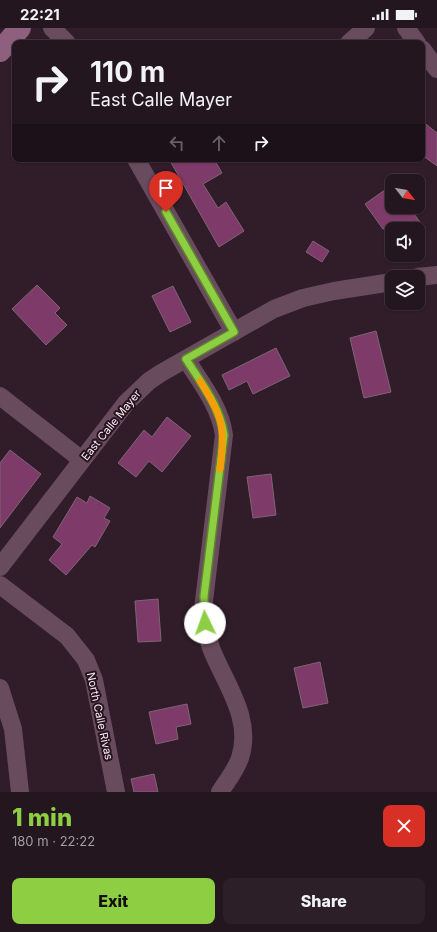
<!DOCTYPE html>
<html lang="en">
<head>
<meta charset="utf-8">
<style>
	:root { --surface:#24161f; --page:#2c1f28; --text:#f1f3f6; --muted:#a39fa4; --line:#41353d; --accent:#8ece43 }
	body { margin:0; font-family:Inter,sans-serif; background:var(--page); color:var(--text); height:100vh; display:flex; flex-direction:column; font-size:15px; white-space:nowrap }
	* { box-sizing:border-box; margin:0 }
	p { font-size:13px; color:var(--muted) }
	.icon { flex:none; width:22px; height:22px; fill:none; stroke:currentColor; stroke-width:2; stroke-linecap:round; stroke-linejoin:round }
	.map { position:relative; height:764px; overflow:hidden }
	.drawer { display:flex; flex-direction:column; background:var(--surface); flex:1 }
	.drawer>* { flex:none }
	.guide { position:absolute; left:12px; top:12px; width:413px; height:122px; border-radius:8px; box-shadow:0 1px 3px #0004,0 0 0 1px var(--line); background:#24161f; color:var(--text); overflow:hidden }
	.needle { width:26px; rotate:121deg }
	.buttons { position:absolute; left:385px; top:146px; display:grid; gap:8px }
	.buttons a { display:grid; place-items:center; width:40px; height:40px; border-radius:8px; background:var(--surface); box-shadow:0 1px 3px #0004,0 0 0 1px var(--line); font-size:20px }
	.pin { position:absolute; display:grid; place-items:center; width:34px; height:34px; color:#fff; margin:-41px -17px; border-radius:50% 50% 50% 0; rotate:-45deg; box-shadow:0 0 4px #0007 }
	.pin .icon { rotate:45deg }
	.me { position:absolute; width:44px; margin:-22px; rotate:357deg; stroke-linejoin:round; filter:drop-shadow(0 0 3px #0008) }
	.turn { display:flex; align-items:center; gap:14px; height:84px; padding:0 12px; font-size:18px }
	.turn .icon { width:52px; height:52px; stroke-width:2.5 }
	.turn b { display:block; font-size:28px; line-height:34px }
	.lanes { display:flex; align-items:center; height:38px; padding:0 12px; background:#0003; justify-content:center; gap:20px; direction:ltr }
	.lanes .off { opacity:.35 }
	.round { display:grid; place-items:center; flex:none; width:42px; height:42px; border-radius:8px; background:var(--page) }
	.head { display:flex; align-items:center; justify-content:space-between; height:68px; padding:0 12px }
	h1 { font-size:24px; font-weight:800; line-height:30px; color:var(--accent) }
	.action { display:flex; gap:8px; margin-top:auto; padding:8px 12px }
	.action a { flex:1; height:46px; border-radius:8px; background:var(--accent); color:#111; font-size:16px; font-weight:800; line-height:46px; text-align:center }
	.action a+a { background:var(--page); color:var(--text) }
	.status { display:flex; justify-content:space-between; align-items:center; height:28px; padding:0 20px; background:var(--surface); direction:ltr }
	.status svg { height:11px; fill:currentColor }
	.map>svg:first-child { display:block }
</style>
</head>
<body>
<div class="status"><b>22:21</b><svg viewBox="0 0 49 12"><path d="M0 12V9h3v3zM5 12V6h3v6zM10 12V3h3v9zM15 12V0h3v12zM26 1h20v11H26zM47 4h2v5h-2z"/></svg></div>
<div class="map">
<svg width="437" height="764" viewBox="0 0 437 764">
	<rect width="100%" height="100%" fill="#301d29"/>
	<!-- building -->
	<path fill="#7e3a69" stroke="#7d6574" d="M422 93 437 105V138L422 127Z
		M169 131H214L222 145 203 156 218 180 226 174 244 203 219 219Z
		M392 157V179H409L425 201H383L365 176Z
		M313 213 329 223 322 234 306 224Z
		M37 257 60 280 55 285 67 297 46 317 12 281Z
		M173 258 191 294 170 304 152 268Z
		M376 303 391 364 364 370 350 310Z
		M276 320 290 348 253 366 247 353 229 362 222 347Z
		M167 389 191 408 162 444 149 433 136 449 118 435 144 402 152 409Z
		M10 422 41 446 0 500V435Z
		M271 446 276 487 253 490 247 449Z
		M90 468 110 480 104 490 110 493 95 519 92 517 66 547 49 532 62 516 53 509 77 469 87 475Z
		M158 571 161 613 138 614 135 573Z
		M320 634 328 675 303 680 294 640Z
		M187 676 191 696 176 699 178 711 156 716 149 684Z
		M154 746 158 764H134L131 751Z"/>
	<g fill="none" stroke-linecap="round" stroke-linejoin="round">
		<!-- street -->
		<path stroke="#694b5e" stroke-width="18" d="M52 0 67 15
			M406 0 417 15
			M349 15 366 0
			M422 21 437 41
			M136 131 234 304
			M418 249 437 247
			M186 331C201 355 220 378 224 407L203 581C205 595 207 608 211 620 225 656 253 690 240 730 236 742 227 753 220 764
			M0 368 82 432
			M0 539 126 375 149 353 161 345 274 281 303 270 334 263 392 254
			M0 557 67 608 86 632 94 652 116 764
			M0 660 13 701 20 764"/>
		<!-- secondary -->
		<path stroke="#8f5f7e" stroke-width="22" d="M0 23 20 0"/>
	</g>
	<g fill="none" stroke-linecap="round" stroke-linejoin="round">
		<!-- route casing -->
		<g stroke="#5c862c" stroke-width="10">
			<path id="route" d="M166 184 234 304 186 331C201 355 220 378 224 407L204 568 205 595"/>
		</g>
		<!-- route -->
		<use href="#route" stroke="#8ece43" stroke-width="7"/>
		<!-- slow -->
		<path stroke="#f59e0b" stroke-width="7" d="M200 353C222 389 226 398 220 441"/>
	</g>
	<g text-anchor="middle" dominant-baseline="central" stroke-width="4" stroke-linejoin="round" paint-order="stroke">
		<!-- street labels -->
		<g font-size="11" fill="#faecf4" stroke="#26131f">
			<text transform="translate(111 397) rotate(-51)">East Calle Mayer</text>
			<text transform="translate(100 688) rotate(78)">North Calle Rivas</text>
		</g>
	</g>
</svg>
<div class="buttons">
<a><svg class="needle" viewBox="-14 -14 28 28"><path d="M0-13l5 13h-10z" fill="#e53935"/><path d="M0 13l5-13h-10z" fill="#a39fa4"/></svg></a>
<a><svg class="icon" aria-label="sound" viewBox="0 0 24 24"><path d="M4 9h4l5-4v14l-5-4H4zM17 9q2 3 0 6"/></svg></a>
<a><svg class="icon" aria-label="layers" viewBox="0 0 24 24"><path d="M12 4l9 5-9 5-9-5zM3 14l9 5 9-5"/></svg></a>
</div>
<div class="pin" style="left:166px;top:184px;background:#d93025"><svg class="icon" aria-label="arrive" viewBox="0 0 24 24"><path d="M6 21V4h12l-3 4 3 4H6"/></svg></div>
<svg class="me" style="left:205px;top:595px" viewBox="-20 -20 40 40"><circle r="19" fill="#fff"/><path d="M0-13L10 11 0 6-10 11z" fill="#8ece43"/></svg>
<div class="guide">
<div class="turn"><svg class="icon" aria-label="right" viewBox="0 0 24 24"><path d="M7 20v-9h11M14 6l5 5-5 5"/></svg><div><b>110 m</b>East Calle Mayer</div></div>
<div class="lanes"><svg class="icon off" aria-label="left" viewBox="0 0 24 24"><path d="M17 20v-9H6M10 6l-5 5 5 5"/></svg><svg class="icon off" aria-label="ahead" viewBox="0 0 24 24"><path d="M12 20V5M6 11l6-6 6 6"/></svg><svg class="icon" aria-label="right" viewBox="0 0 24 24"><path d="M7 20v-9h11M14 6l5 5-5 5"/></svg></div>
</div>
</div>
<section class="drawer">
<div class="head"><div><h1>1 min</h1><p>180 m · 22:22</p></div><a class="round" style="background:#d93025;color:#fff"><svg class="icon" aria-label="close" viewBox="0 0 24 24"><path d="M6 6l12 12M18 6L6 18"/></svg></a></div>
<div class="action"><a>Exit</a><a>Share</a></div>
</section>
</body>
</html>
